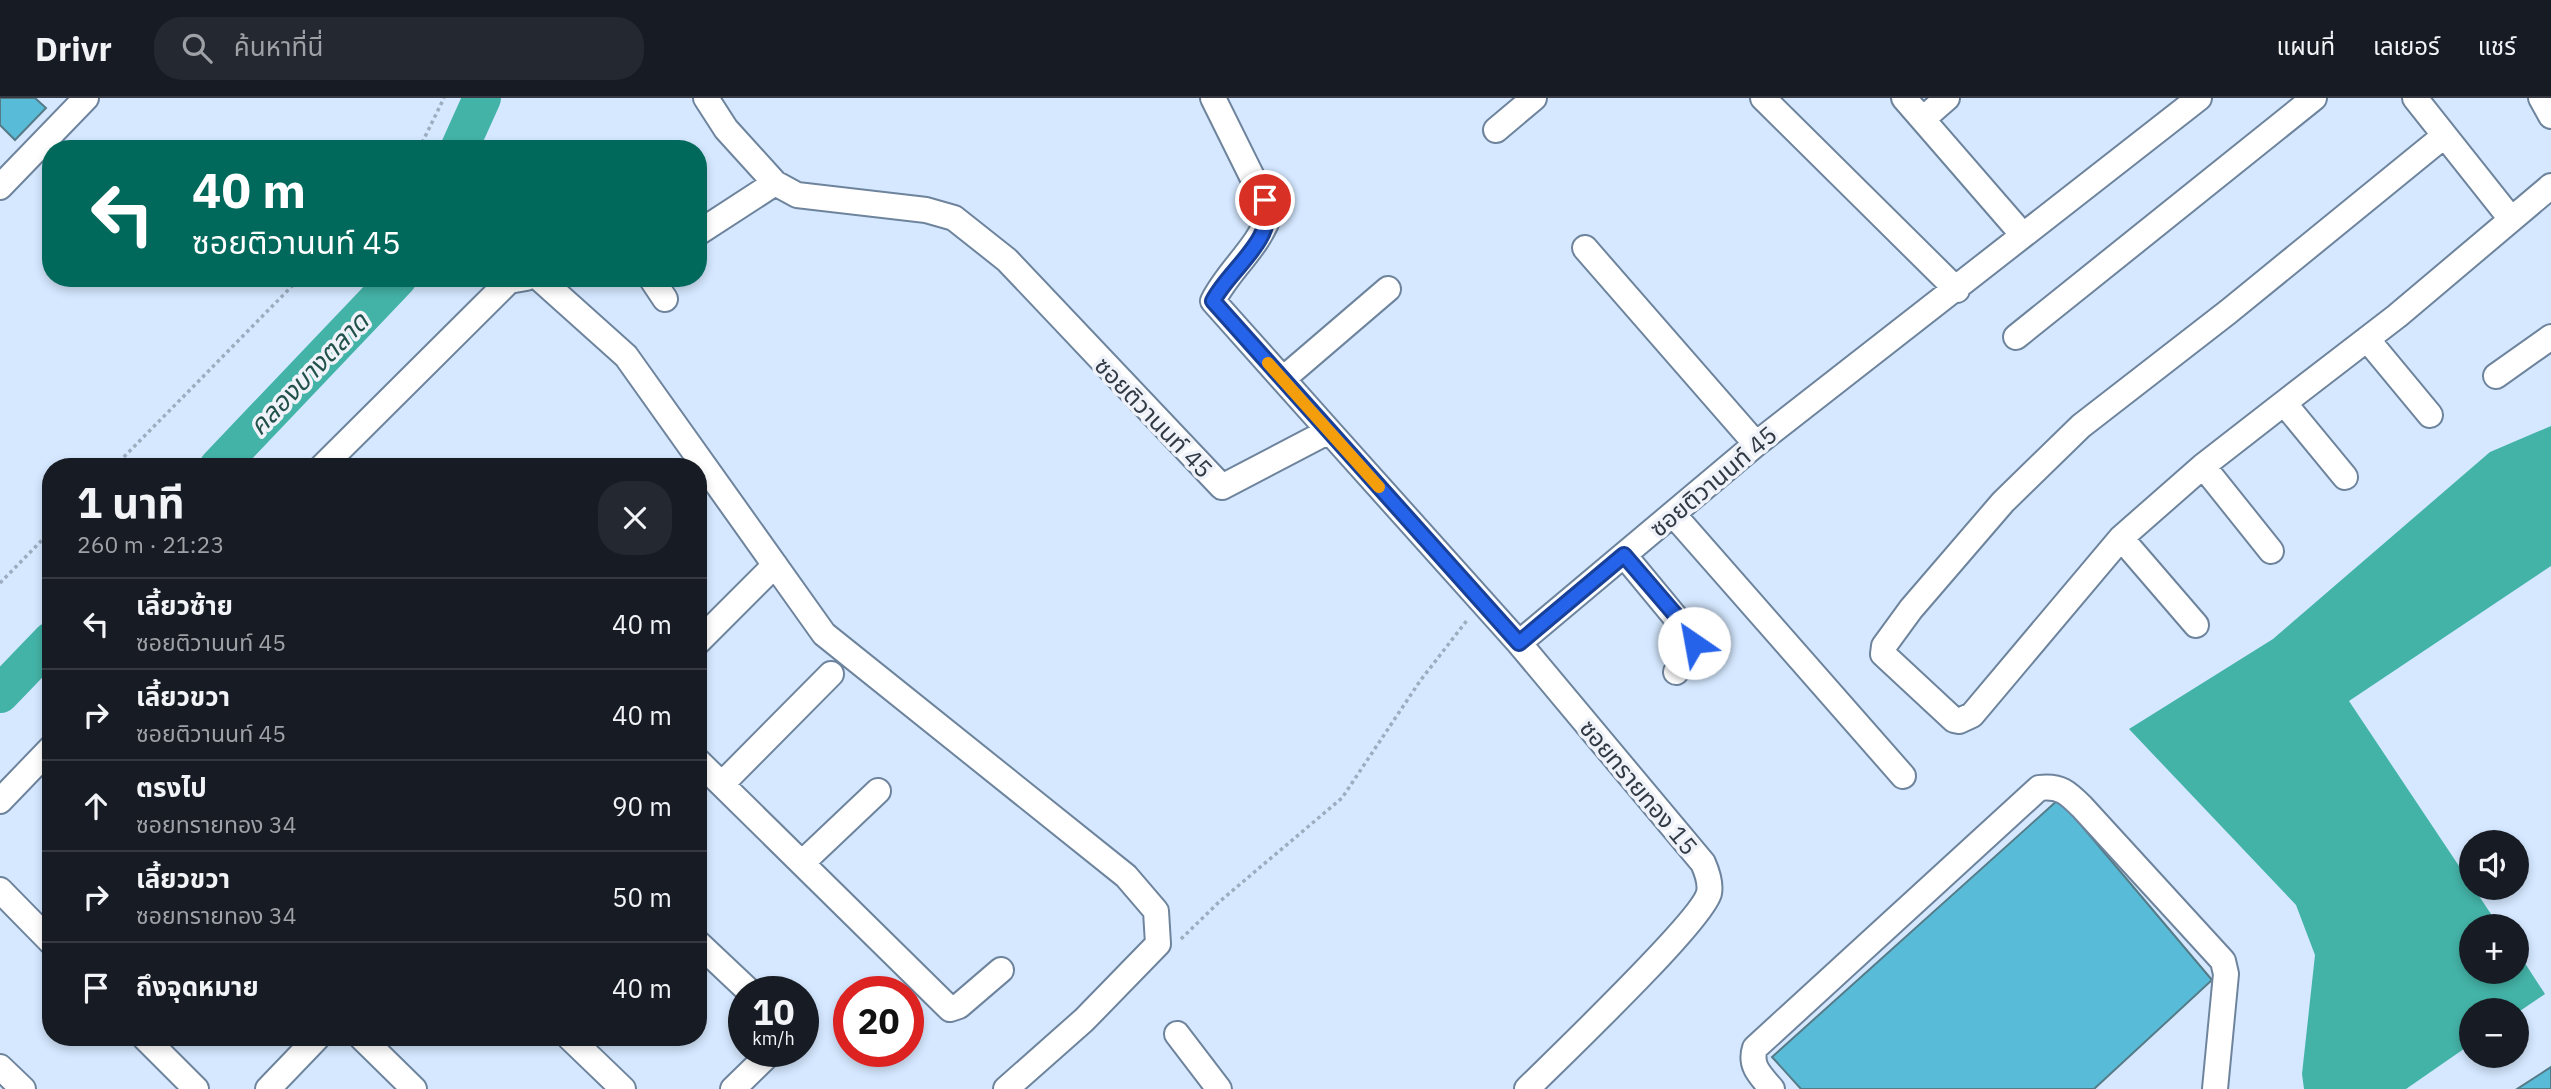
<!DOCTYPE html>
<html lang="th">
<head>
<meta charset="utf-8">
<style>
	:root { --surface:#171b24; --page:#242831; --text:#f1f3f6; --muted:#9ea1a6; --line:#363941 }
	body { margin:0; font-family:"IBM Plex Sans","Noto Sans Thai",sans-serif; background:var(--page); color:var(--text); height:100vh; display:flex; flex-direction:column; font-size:26px; white-space:nowrap }
	* { box-sizing:border-box; margin:0 }
	p { font-size:23px; color:var(--muted) }
	.icon { flex:none; width:38px; height:38px; fill:none; stroke:currentColor; stroke-width:2; stroke-linecap:round; stroke-linejoin:round }
	.map { position:relative; flex:1; overflow:hidden }
	.details { position:absolute; left:42px; top:360px; width:665px; height:588px; display:flex; flex-direction:column; background:var(--surface); border-radius:28px; box-shadow:0 4px 10px #0003 }
	.details>* { flex:none }
	.banner { position:absolute; left:42px; top:42px; width:665px; height:147px; border-radius:28px; box-shadow:0 4px 10px #0003; background:#00695c; color:#fff; overflow:hidden }
	.buttons { position:absolute; left:2459px; top:732px; display:grid; gap:14px }
	.buttons a { display:grid; place-items:center; width:70px; height:70px; border-radius:50%; background:var(--surface); box-shadow:0 4px 10px #0003; font-size:35px }
	.speed { position:absolute; left:728px; top:878px; display:flex; gap:14px; font-size:35px; font-weight:700; text-align:center }
	.speed>* { display:grid; place-content:center; width:91px; height:91px; border-radius:50%; background:var(--surface); box-shadow:0 4px 10px #0003; line-height:1 }
	.speed small { font-size:18px; font-weight:400 }
	.speed .limit { border:10px solid #d22; background:#fff; color:#111 }
	.pin { position:absolute; display:grid; place-items:center; width:60px; height:60px; color:#fff; margin:-30px; border:4px solid #fff; border-radius:50%; box-shadow:0 2px 7px #0007 }
	.me { position:absolute; width:77px; margin:-38px; rotate:327deg; stroke-linejoin:round; filter:drop-shadow(0 0 5px #0008) }
	.turn { display:flex; align-items:center; gap:24px; height:147px; padding:0 35px; font-size:32px }
	.turn .icon { width:91px; height:91px; stroke-width:2.5 }
	.turn b { display:block; font-size:49px; line-height:60px }
	.round { display:grid; place-items:center; flex:none; width:74px; height:74px; border-radius:28px; background:var(--page) }
	.head { display:flex; align-items:center; justify-content:space-between; height:119px; padding:0 35px }
	h1 { font-size:42px; font-weight:700; line-height:52px }
	ul { padding:0; list-style:none }
	li { display:flex; align-items:center; gap:21px; height:91px; padding:0 35px; border-top:2px solid var(--line) }
	li div { flex:1 }
	li b { display:block; font-size:26px }
	li em { font-style:normal }
	header { display:flex; align-items:center; gap:42px; box-sizing:border-box; height:98px; padding:0 35px; background:var(--surface); border-bottom:2px solid var(--line) }
	header strong { font-size:33px }
	nav { display:flex; gap:38px; margin-inline-start:auto; font-size:24px }
	.search { width:490px; height:63px; background:var(--page); display:flex; align-items:center; gap:18px; box-sizing:border-box; padding:0 24px; border-radius:28px; color:var(--muted); font-size:26px }
	.map>svg:first-child { display:block }
</style>
</head>
<body>
<header>
<strong>Drivr</strong>
<div class="search"><svg class="icon" aria-label="search" viewBox="0 0 24 24"><circle cx="10" cy="10" r="6"/><path d="M15 15l6 6"/></svg>ค้นหาที่นี่</div>
<nav><a>แผนที่</a><a>เลเยอร์</a><a>แชร์</a></nav>
</header>
<div class="map">
<svg width="2551" height="991" viewBox="0 0 2551 991">
	<rect width="100%" height="100%" fill="#d5e8ff"/>
	<!-- water -->
	<path fill="#44b3a7" d="M2551 328V468L2349 603 2499 828H2471V873H2516L2517 853 2545 896 2517 915 2516 912H2471V946L2406 991H2304L2302 976 2315 857 2296 807 2129 631 2273 541 2490 354Z"/>
	<g fill="none" stroke-linecap="round" stroke-linejoin="round">
		<!-- river -->
		<path stroke="#44b3a7" stroke-width="38" d="M459 51 482 0
			M218 369 398 180
			M0 596 51 543"/>
	</g>
	<!-- building -->
	<path fill="#58bcd9" stroke="#557b87" stroke-width="2" d="M0 0H35L46 10 15 42 0 27Z
		M2059 701 2212 882 2094 991H1801L1772 959Z
		M2551 969V991H2517Z"/>
	<g fill="none" stroke-linecap="round" stroke-linejoin="round">
		<!-- minor casing -->
		<g stroke="#6e849d" stroke-width="28">
			<path id="minor" d="M706 0 726 31 775 85 797 97 926 112 954 120 1007 162 1222 389 1329 333 1519 545 1756 346 2199 0
				M1213 0 1270 115C1258 151 1229 171 1213 203L1329 333
				M1763 0 1957 192
				M1904 0 2022 136
				M2415 0 2511 121
				M2541 0 2551 18
				M1923 21 1947 0
				M1496 32 1534 0
				M0 89 86 0
				M698 135 775 85
				M1585 150 1756 346
				M539 180 626 258 824 536 1126 778 1156 813 1158 846 1084 922 1006 991
				M651 180 665 201
				M2016 239 2314 0
				M2367 241 2430 317
				M2496 278 2551 239
				M1283 281 1388 191
				M2284 305 2203 368 2121 440 1972 617 1959 623 1954 622 1883 556 1884 548 1911 511 2003 404 2081 328 2228 214 2444 38
				M2203 368 2271 453
				M322 369 509 183 526 180
				M2345 379 2284 305 2397 218 2551 88
				M1673 416 1903 678
				M2121 440 2196 527
				M1624 457 1691 538 1694 551 1676 574
				M698 544 775 467
				M1519 545 1703 765C1707 774 1711 785 1709 795 1702 823 1557 961 1527 991
				M698 663 950 911 959 908 1001 872
				M722 686 831 576
				M0 703 51 650
				M802 765 878 693
				M0 792 51 844
				M698 845 750 894
				M1177 936 1219 991
				M145 940 196 991
				M362 940 414 991
				M570 940 623 991
				M0 969 23 991
				M268 991 317 940
				M733 991 771 954
				M1772 991C1761 978 1749 968 1755 950L2039 690C2060 687 2068 695 2082 709L2223 863 2226 876 2215 991"/>
		</g>
		<!-- path -->
		<path stroke="#9dacbf" stroke-width="3.5" stroke-dasharray="3.5 3.5" stroke-linecap="butt" d="M419 51 444 0
			M114 369 300 180
			M0 485 51 433
			M1181 841 1219 804 1342 700 1420 583 1468 521"/>
		<!-- minor -->
		<use href="#minor" stroke="#fff" stroke-width="24"/>
	</g>
	<g fill="none" stroke-linecap="round" stroke-linejoin="round">
		<!-- route casing -->
		<g stroke="#184099" stroke-width="18">
			<path id="route" d="M1265 102C1278 141 1229 171 1213 203L1519 545 1624 457 1685 528 1694 545"/>
		</g>
		<!-- route -->
		<use href="#route" stroke="#2563eb" stroke-width="12"/>
		<!-- slow -->
		<path stroke="#f59e0b" stroke-width="12" d="M1268 265 1379 389"/>
	</g>
	<g text-anchor="middle" dominant-baseline="central" stroke-width="7" stroke-linejoin="round" paint-order="stroke">
		<!-- street labels -->
		<g font-size="24" fill="#303944" stroke="#eff3f9">
			<text transform="translate(1154 319) rotate(46)">ซอยติวานนท์ 45</text>
			<text transform="translate(1713 383) rotate(-40)">ซอยติวานนท์ 45</text>
			<text transform="translate(1639 689) rotate(50)">ซอยทรายทอง 15</text>
		</g>
		<!-- water labels -->
		<g font-size="26" font-style="italic" fill="#22514c" stroke="#eff3f9">
			<text transform="translate(308 275) rotate(-46)">คลองบางตลาด</text>
		</g>
	</g>
</svg>
<div class="buttons">
<a><svg class="icon" aria-label="sound" viewBox="0 0 24 24"><path d="M4 9h4l5-4v14l-5-4H4zM17 9q2 3 0 6"/></svg></a>
<a>+</a>
<a>−</a>
</div>
<div class="speed"><div>10<small>km/h</small></div><div class="limit">20</div></div>
<div class="pin" style="left:1265px;top:102px;background:#d93025"><svg class="icon" aria-label="arrive" viewBox="0 0 24 24"><path d="M6 21V4h12l-3 4 3 4H6"/></svg></div>
<svg class="me" style="left:1694px;top:545px" viewBox="-20 -20 40 40"><circle r="19" fill="#fff"/><path d="M0-13L10 11 0 6-10 11z" fill="#2563eb"/></svg>
<div class="banner">
<div class="turn"><svg class="icon" aria-label="left" viewBox="0 0 24 24"><path d="M17 20v-9H6M10 6l-5 5 5 5"/></svg><div><b>40 m</b>ซอยติวานนท์ 45</div></div>
</div>
<section class="details">
<div class="head"><div><h1>1 นาที</h1><p>260 m · 21:23</p></div><a class="round"><svg class="icon" aria-label="close" viewBox="0 0 24 24"><path d="M6 6l12 12M18 6L6 18"/></svg></a></div>
<ul>
<li><svg class="icon" aria-label="left" viewBox="0 0 24 24"><path d="M17 20v-9H6M10 6l-5 5 5 5"/></svg><div><b>เลี้ยวซ้าย</b><p>ซอยติวานนท์ 45</p></div><em>40 m</em></li>
<li><svg class="icon" aria-label="right" viewBox="0 0 24 24"><path d="M7 20v-9h11M14 6l5 5-5 5"/></svg><div><b>เลี้ยวขวา</b><p>ซอยติวานนท์ 45</p></div><em>40 m</em></li>
<li><svg class="icon" aria-label="ahead" viewBox="0 0 24 24"><path d="M12 20V5M6 11l6-6 6 6"/></svg><div><b>ตรงไป</b><p>ซอยทรายทอง 34</p></div><em>90 m</em></li>
<li><svg class="icon" aria-label="right" viewBox="0 0 24 24"><path d="M7 20v-9h11M14 6l5 5-5 5"/></svg><div><b>เลี้ยวขวา</b><p>ซอยทรายทอง 34</p></div><em>50 m</em></li>
<li><svg class="icon" aria-label="arrive" viewBox="0 0 24 24"><path d="M6 21V4h12l-3 4 3 4H6"/></svg><div><b>ถึงจุดหมาย</b></div><em>40 m</em></li>
</ul>
</section>
</div>
</body>
</html>
